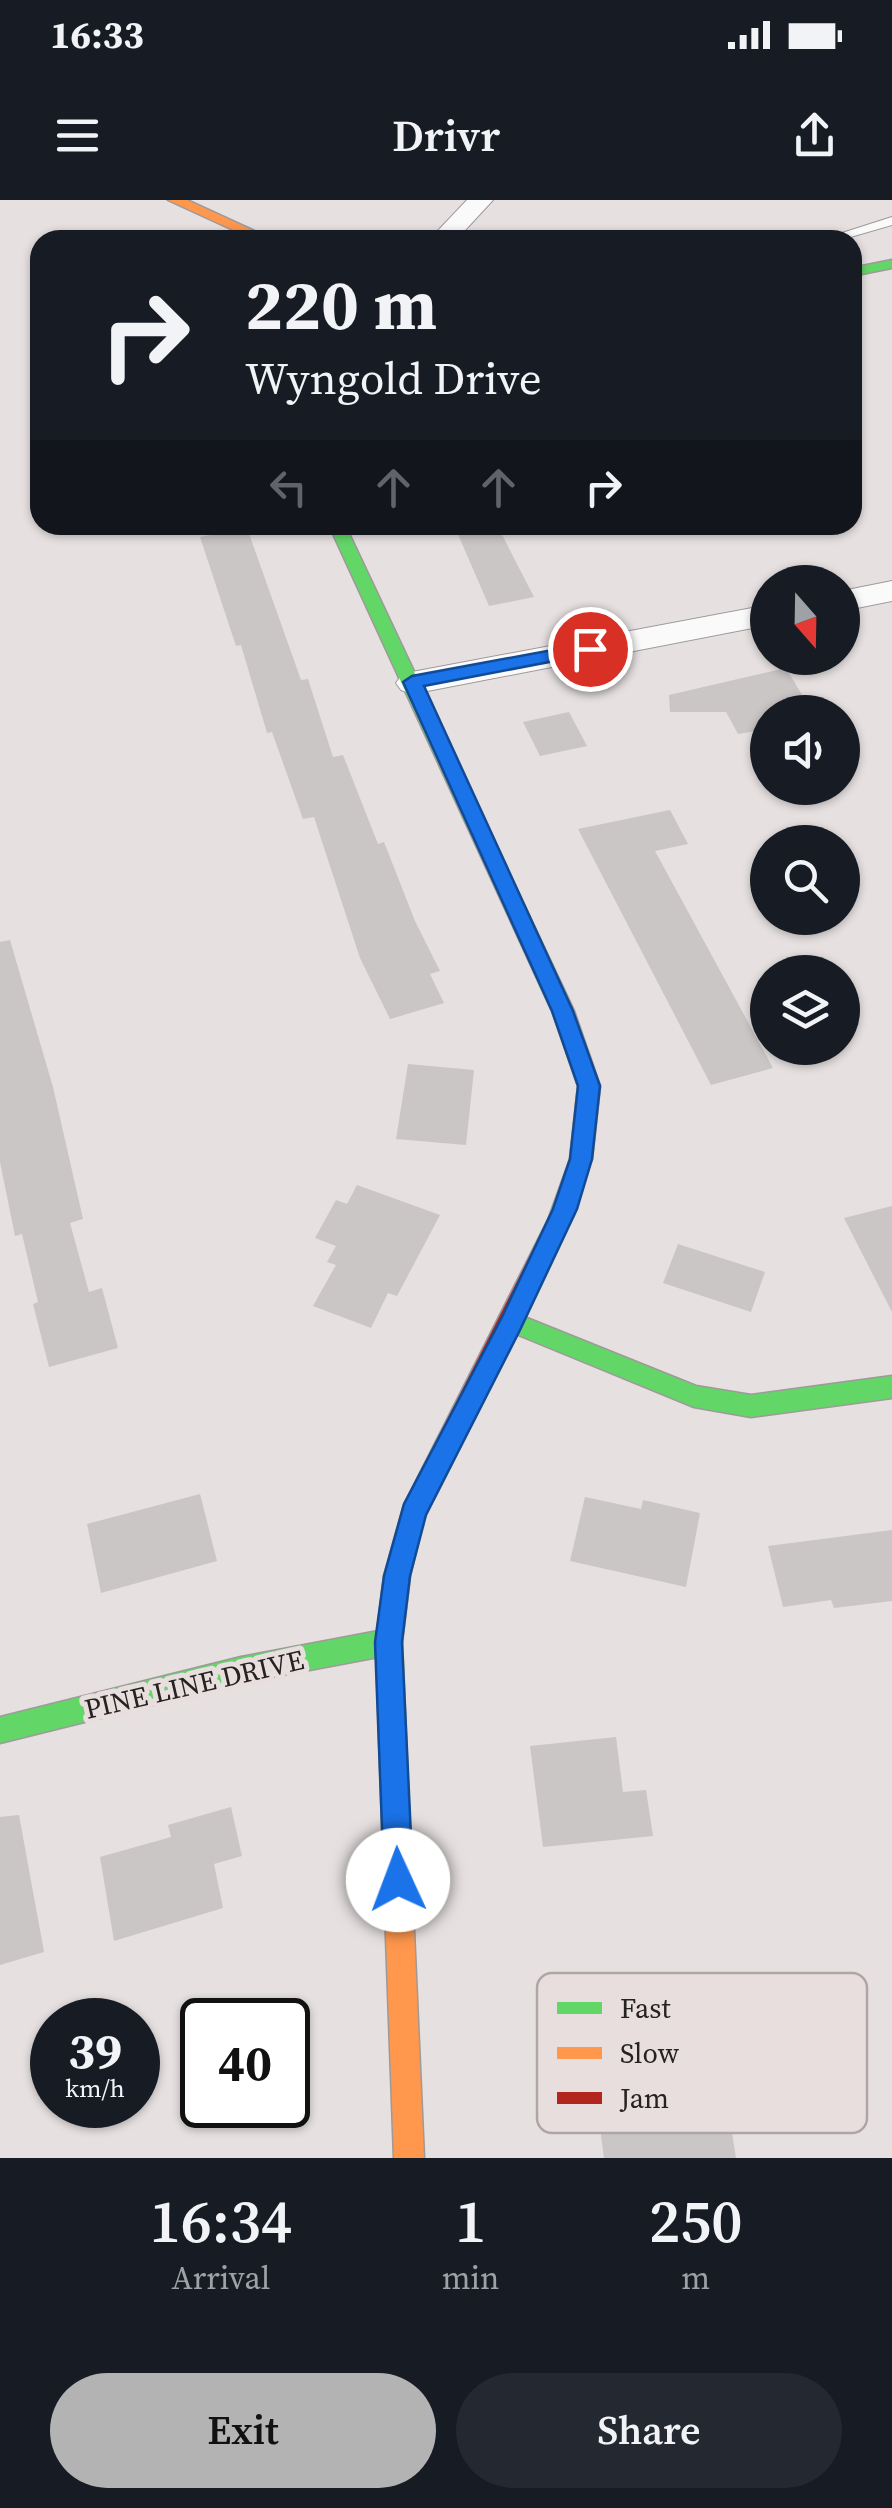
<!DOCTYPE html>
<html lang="en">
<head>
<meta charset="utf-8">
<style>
	:root { --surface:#171b24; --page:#242831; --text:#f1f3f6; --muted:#9ea1a6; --accent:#b4b3b4 }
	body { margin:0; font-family:"Source Serif 4",serif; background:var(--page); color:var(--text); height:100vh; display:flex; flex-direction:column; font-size:38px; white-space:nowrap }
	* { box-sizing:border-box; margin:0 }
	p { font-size:32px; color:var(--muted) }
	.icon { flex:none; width:55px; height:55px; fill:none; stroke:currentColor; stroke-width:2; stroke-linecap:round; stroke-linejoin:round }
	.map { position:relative; height:1958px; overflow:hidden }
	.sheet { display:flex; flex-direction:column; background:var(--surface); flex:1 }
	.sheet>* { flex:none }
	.banner { position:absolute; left:30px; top:30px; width:832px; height:305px; border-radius:30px; box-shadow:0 2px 8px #0004; background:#171b24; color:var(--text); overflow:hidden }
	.needle { width:65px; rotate:160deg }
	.controls { position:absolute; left:750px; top:365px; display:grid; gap:20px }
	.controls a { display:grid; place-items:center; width:110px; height:110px; border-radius:50%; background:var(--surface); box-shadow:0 2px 8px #0004; font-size:50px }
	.speed { position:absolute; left:30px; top:1798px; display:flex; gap:20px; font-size:50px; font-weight:700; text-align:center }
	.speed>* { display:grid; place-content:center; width:130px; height:130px; border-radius:50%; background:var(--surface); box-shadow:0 2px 8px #0004; line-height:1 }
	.speed small { font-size:25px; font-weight:400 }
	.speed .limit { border:5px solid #111; border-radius:15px; background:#fff; color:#111 }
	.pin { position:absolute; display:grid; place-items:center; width:85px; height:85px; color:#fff; margin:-42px; border:5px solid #fff; border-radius:50%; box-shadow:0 2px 10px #0007 }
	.me { position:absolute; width:110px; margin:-55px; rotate:358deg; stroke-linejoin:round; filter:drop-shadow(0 0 8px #0008) }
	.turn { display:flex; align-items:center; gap:35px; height:210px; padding:0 50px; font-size:45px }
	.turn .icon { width:130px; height:130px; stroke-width:2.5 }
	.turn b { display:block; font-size:70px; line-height:85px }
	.lanes { display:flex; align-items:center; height:95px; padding:0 50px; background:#0003; justify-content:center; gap:50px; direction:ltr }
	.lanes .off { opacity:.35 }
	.eta { display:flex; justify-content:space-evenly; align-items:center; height:170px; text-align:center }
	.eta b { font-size:60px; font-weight:600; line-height:70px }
	.action { display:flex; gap:20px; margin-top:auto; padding:20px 50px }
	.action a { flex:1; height:115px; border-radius:60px; background:var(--accent); color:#111; font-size:40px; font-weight:600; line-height:115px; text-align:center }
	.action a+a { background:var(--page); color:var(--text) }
	.status { display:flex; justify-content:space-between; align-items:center; height:70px; padding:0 50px; background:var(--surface); direction:ltr }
	.status svg { height:28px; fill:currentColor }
	header { display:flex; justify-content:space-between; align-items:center; height:130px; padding:0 50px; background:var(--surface); font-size:45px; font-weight:600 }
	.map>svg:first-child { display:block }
</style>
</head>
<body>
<div class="status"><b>16:33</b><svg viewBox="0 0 49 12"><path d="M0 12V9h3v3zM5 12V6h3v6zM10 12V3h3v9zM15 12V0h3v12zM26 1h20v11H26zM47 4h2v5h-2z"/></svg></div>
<header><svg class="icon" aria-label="menu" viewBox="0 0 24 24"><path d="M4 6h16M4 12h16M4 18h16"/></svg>Drivr<svg class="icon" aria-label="share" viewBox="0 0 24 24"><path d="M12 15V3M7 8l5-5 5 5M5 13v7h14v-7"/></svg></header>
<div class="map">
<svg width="892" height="1958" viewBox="0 0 892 1958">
	<rect width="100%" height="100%" fill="#e6e0e0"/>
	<!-- building -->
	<path fill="#cac6c6" d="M454 325H497L534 397 489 406Z
		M247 328 301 480 308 479 333 557 343 555 378 644 384 642 415 721 440 771 430 774 444 803 390 819 360 758 314 617 303 619 272 532 267 533 241 445 236 446 200 337Z
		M786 468 808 505 768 512V529L738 534 726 512H670L669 495Z
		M569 512 587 546 540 556 523 522Z
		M670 610 688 644 655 651 773 868 711 885 578 629Z
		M10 740 53 887 83 1019 70 1023 89 1092 102 1088 118 1148 49 1167 33 1104 38 1102 22 1034 15 1036 0 962V742Z
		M408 864 474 870 466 945 396 939Z
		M357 985 440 1015 397 1096 388 1093 371 1128 313 1106 336 1065 327 1062 336 1046 315 1038 336 1000 347 1004Z
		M892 1006V1112L844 1018Z
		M678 1044 765 1072 751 1112 663 1083Z
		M200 1294 217 1361 101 1393 87 1324Z
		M585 1297 641 1309 643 1300 700 1313 686 1387 570 1361Z
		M892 1330V1401L834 1408 831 1400 783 1407 768 1346Z
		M616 1537 623 1592 646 1590 653 1636 543 1647 530 1546Z
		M231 1607 242 1656 214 1664 223 1708 114 1741 100 1657 171 1637 168 1625Z
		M19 1615 44 1752 0 1765V1617Z
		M680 1851 687 1899 726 1896 736 1958H604L591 1859Z"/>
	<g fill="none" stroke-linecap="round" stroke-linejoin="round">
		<!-- lane casing -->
		<g stroke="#9e9a9a" stroke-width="2">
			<path id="lane" d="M892 17V25L840 40H820Z"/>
		</g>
		<!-- street casing -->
		<g stroke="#9e9a9a" stroke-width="2">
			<path id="street" d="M467 0H493L456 40H429Z
				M892 381V401L842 411V391Z
				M768 405V425L412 494 401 490 396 483 401 476 412 472Z"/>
		</g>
		<!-- fast casing -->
		<g stroke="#9e9a9a" stroke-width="3">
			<path id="fast" d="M892 60V68L852 76V68Z
				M329 325H345L574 811 600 886 592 959 569 1023 566 1030H550L547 1023 570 959 578 886 552 811Z
				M512 1112 696 1186 751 1195 892 1176V1198L751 1217 694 1207 504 1129 500 1122 504 1115Z
				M389 1429 398 1433 402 1442 398 1451 389 1455 241 1483 0 1543V1517L241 1457Z"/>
		</g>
		<!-- slow casing -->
		<g stroke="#9e9a9a" stroke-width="3">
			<path id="slow" d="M168 0H187L274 40H255Z
				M398 1670 408 1674 412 1684 424 1958H394L384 1684 388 1674Z"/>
		</g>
		<!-- jam casing -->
		<g stroke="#9e9a9a" stroke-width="3">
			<path id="jam" d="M558 1014 566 1016 569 1023 425 1314 410 1376 402 1442 412 1684 408 1694 398 1698 388 1694 384 1684 376 1442 384 1376 404 1305 550 1016Z"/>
		</g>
		<!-- lane -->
		<use href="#lane" fill="#fbfafa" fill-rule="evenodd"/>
		<!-- street -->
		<use href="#street" fill="#fbfafa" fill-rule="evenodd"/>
		<!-- fast -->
		<use href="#fast" fill="#63d668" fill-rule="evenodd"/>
		<!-- slow -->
		<use href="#slow" fill="#ff974d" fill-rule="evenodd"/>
		<!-- jam -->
		<use href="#jam" fill="#b3261e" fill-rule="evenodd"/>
	</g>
	<!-- route -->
	<path fill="#1a73e8" stroke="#114b97" stroke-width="2.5" d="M590 443 599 449 596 453 424 486 573 811 600 886 592 959 577 1009 520 1130 426 1315 410 1376 402 1442 413 1680 408 1690 398 1695 388 1690 384 1680 375 1442 384 1376 404 1304 502 1117 553 1009 570 959 578 886 552 811 403 482 412 476Z"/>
	<g text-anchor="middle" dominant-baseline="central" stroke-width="10" stroke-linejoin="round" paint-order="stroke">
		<!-- street labels -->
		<g font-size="28" fill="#262222" stroke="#e8dede">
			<text transform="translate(194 1484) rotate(-13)">PINE LINE DRIVE</text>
		</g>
	</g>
	<!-- legend -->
	<rect x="537" y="1773" width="330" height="160" rx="15" fill="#e8dede" stroke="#aea6a6" stroke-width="2.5"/>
	<rect x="557" y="1802" width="45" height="12" fill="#63d668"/>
	<rect x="557" y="1847" width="45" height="12" fill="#ff974d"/>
	<rect x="557" y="1892" width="45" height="12" fill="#b3261e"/>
	<g font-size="28" fill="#262222">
		<text x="620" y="1818">Fast</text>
		<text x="620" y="1863">Slow</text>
		<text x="620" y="1908">Jam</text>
	</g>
</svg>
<div class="controls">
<a><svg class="needle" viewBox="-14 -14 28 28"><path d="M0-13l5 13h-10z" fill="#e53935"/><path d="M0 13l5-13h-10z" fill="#9ea1a6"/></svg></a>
<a><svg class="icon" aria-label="sound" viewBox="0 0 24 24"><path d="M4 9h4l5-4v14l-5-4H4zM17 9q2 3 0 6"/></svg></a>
<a><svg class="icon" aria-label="search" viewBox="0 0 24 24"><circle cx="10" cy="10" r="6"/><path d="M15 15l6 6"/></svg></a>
<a><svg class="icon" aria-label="layers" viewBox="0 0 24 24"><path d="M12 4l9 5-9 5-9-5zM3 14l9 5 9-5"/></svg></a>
</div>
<div class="speed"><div>39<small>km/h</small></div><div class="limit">40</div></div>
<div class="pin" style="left:590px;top:449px;background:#d93025"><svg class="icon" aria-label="arrive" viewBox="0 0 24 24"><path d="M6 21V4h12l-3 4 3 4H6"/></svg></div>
<svg class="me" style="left:398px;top:1680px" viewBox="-20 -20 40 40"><circle r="19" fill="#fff"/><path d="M0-13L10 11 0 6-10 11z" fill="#1a73e8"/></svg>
<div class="banner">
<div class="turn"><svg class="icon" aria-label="right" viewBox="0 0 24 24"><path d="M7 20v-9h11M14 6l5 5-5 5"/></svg><div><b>220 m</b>Wyngold Drive</div></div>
<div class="lanes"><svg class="icon off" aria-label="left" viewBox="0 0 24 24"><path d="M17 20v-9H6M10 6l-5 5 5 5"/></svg><svg class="icon off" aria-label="ahead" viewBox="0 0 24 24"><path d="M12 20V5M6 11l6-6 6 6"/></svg><svg class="icon off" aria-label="ahead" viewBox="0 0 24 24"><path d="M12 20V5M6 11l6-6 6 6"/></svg><svg class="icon" aria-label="right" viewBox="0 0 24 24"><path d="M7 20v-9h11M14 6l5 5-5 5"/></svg></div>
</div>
</div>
<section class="sheet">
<div class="eta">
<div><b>16:34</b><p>Arrival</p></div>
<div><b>1</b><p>min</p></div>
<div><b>250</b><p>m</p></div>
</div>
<div class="action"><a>Exit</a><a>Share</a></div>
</section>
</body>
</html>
